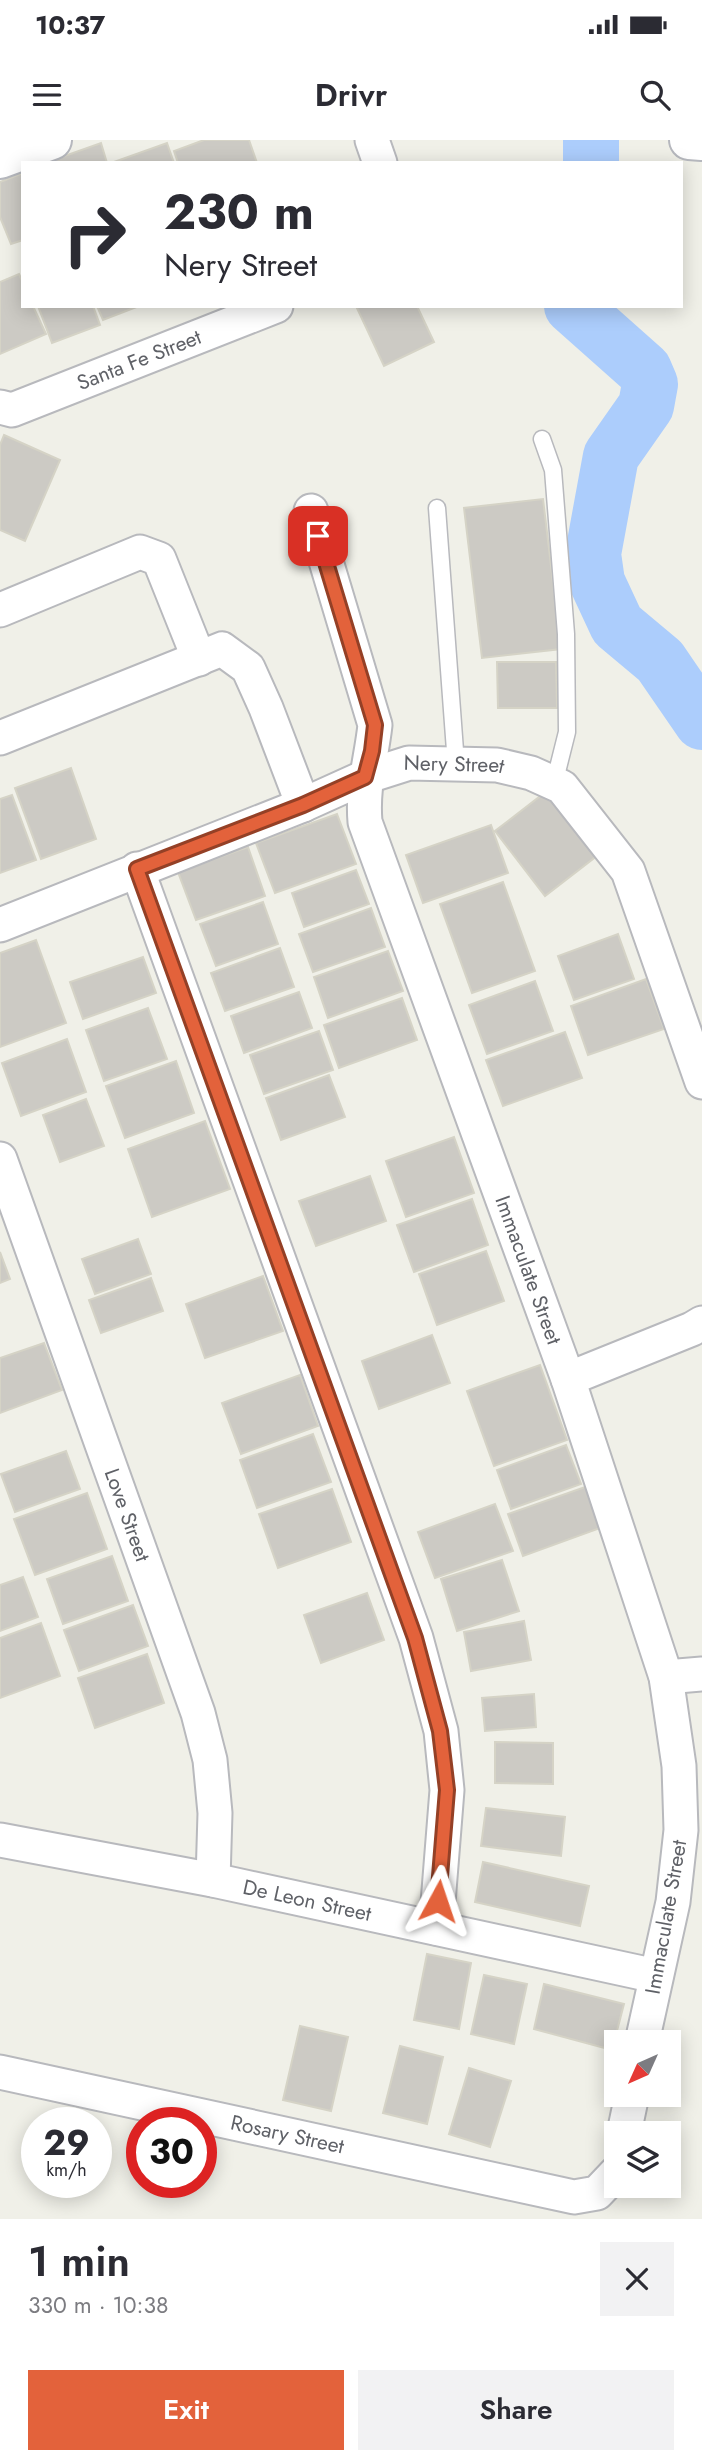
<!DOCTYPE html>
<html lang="en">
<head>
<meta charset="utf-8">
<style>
	:root { --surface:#fff; --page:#f2f2f3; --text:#2b2b33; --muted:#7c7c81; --accent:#e3623b }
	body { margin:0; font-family:Jost,sans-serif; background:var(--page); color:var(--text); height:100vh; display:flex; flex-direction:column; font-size:26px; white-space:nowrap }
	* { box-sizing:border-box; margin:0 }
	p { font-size:23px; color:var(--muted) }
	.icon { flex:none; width:38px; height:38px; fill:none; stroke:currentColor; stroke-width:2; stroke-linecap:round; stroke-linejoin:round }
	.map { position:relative; height:2079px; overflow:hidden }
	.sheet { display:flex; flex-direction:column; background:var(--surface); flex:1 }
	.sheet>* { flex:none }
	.guide { position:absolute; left:21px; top:21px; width:662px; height:147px; border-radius:0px; box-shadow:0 4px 18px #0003; background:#fff; color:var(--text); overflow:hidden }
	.needle { width:46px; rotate:225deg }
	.controls { position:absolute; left:604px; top:1890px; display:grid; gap:14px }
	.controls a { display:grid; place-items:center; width:77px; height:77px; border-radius:0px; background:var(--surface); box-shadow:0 4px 18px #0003; font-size:35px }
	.speed { position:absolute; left:21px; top:1967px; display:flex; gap:14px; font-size:35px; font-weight:700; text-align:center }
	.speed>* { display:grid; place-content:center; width:91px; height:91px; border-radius:50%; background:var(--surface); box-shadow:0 4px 18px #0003; line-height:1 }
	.speed small { font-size:18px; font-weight:400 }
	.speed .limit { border:10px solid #d22; background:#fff; color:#111 }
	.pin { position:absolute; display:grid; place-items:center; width:60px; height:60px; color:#fff; margin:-30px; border-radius:14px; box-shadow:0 4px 10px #0006 }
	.me { position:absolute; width:77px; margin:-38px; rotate:5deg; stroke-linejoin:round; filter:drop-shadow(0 0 5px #0008) }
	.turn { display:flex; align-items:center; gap:24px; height:147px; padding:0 28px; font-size:32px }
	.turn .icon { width:91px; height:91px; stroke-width:2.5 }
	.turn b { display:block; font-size:49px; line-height:60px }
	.round { display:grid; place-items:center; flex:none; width:74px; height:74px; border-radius:0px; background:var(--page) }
	.summary { display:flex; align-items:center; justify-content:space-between; height:119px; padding:0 28px }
	h1 { font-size:42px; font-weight:600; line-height:52px }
	.action { display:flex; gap:14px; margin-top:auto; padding:14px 28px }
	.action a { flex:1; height:80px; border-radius:0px; background:var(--accent); color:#fff; font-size:28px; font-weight:600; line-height:80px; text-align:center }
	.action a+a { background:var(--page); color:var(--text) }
	.status { display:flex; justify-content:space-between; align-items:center; height:49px; padding:0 35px; background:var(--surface); direction:ltr }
	.status svg { height:19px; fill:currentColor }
	header { display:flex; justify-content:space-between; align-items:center; height:91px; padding:0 28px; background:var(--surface); font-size:32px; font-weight:600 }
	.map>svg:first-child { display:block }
</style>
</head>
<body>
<div class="status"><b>10:37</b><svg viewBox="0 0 49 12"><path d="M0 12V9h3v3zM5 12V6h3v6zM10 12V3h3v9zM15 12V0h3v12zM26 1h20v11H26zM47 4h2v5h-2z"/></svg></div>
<header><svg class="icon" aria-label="menu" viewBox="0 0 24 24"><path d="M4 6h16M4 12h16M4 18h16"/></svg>Drivr<svg class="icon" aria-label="search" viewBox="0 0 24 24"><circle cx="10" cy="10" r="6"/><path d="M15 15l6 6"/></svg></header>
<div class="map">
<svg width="702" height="2079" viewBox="0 0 702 2079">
	<rect width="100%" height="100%" fill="#f0f0e8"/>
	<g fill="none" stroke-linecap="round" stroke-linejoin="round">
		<!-- river -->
		<path stroke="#accdfc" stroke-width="56" d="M591 0V23
			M572 166 644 230 650 244 646 266 611 316 593 414 597 442 617 485 660 521 702 582"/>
	</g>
	<!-- building -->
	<path fill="#cccac4" stroke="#d5d3c6" stroke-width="2" d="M204 0H249L257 23H178L174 11Z
		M101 3 107 23H45Z
		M167 3 174 23 114 22Z
		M23 33V100L11 104 0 77V42Z
		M19 134 23 143V166H33L46 194 0 214V142Z
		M38 166H93L100 185 52 203Z
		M97 166H139L103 180Z
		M356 166H417L434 202 384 226Z
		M4 295 60 320 25 401 0 390V305Z
		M543 359 561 509 482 518 464 368Z
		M497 522H556L557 568H498Z
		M71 628 96 699 41 719 15 648Z
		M552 647 602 712 545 756 495 691Z
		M12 655 36 720 0 733V659Z
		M337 674 356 724 275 753 256 703Z
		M491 685 508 733 423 763 406 715Z
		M248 707 265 756 196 780 178 732Z
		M356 730 369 764 304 787 292 753Z
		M503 742 535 831 472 853 440 764Z
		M263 762 278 804 216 826 200 784Z
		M371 768 385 807 313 832 299 794Z
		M618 794 634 839 574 860 558 816Z
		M36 800 66 883 0 907V813Z
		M280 808 294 847 225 871 211 833Z
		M388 811 403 851 328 878 314 837Z
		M143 817 156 853 83 879 70 842Z
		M646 839 664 889 588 915 571 866Z
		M535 841 553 891 487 914 469 865Z
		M299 852 312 888 244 913 231 876Z
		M402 858 417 900 339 928 324 885Z
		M148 868 167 919 104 941 86 890Z
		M319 891 333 930 264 954 250 915Z
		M565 892 582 938 503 966 486 920Z
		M67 899 86 952 21 976 2 923Z
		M176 921 194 973 125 998 106 946Z
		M329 935 345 977 281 1000 266 958Z
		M86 959 104 1006 60 1022 43 975Z
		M205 981 230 1049 152 1077 128 1009Z
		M454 997 474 1053 406 1077 386 1021Z
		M370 1036 386 1081 316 1106 299 1061Z
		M472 1059 488 1105 414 1132 397 1085Z
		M138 1099 151 1134 95 1154 82 1119Z
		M486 1111 504 1161 437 1185 419 1134Z
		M0 1112 10 1139 0 1143Z
		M263 1136 283 1191 205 1218 186 1164Z
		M151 1138 163 1171 101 1193 89 1160Z
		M432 1195 450 1243 379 1269 362 1221Z
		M44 1203 62 1250 0 1273V1218Z
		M540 1225 567 1300 494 1326 467 1251Z
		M300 1235 318 1286 241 1314 222 1263Z
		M313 1294 331 1342 257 1368 240 1320Z
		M566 1305 581 1344 511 1369 497 1330Z
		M66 1311 80 1349 15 1372 1 1334Z
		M588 1346 603 1387 523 1416 508 1374Z
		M332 1349 351 1402 278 1428 259 1374Z
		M87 1353 107 1409 35 1435 14 1379Z
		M495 1364 513 1411 435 1438 418 1392Z
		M112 1416 128 1461 63 1484 47 1439Z
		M502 1420 519 1471 457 1491 441 1439Z
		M23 1437 38 1477 0 1491V1445Z
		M367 1453 384 1500 321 1523 304 1475Z
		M133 1465 148 1506 79 1531 64 1490Z
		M524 1481 531 1520 471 1531 464 1492Z
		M41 1483 60 1536 0 1558V1498Z
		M147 1514 164 1563 95 1588 78 1538Z
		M534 1554 536 1587 485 1591 482 1558Z
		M495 1602 553 1603V1644L495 1643Z
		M486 1668 565 1677 561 1716 481 1706Z
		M483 1722 589 1746 580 1786 475 1762Z
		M427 1814 471 1823 459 1889 414 1880Z
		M484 1835 527 1844 514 1904 471 1894Z
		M544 1844 624 1864 612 1910 534 1889Z
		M300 1886 348 1897 331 1971 283 1960Z
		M400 1906 443 1917 427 1984 383 1973Z
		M469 1928 511 1941 490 2007 449 1994Z"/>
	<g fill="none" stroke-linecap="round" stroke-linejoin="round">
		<!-- lane casing -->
		<g stroke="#b8b9bd" stroke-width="19">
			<path id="lane" d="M542 299 553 330 566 494 567 592 554 644
				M437 368 456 624"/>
		</g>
		<!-- street casing -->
		<g stroke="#b8b9bd" stroke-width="37">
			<g id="street">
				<path d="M372 0 380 23"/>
				<path id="s1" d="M0 267 12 270 276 166"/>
				<path id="s2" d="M311 371 375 585C371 621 362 646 365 682L568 1239 666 1537 679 1626 681 1690 673 1762 642 1902"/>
				<path d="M0 470 140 412 159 419 199 519"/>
				<path d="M0 598 222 509 248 528 266 568 303 665"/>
				<path d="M137 729 416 1498 441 1591 447 1650 436 1788"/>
				<path id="s3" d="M0 785 303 665 365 637 409 623 497 625 531 633 562 647 628 731 702 942"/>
				<path id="s4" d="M0 1019 198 1573 210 1620 215 1673 213 1740"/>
				<path d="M568 1239 692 1189 702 1183"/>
				<path d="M666 1537 702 1534"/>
				<path id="s5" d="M0 1700 213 1740 656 1836"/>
				<path id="s6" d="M0 1932 574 2057 597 2053 616 2033"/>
				<path d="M624 1993 632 1955"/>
			</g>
		</g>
		<!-- secondary casing -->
		<g stroke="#b6b8be" stroke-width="42">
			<path id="secondary" d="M689 0 702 1
				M0 19 52 0"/>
		</g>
		<!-- lane -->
		<use href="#lane" stroke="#fff" stroke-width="16"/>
		<!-- street -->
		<use href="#street" stroke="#fff" stroke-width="33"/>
		<!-- secondary -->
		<use href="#secondary" stroke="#fff" stroke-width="38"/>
	</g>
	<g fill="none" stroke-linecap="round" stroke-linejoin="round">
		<!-- route casing -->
		<g stroke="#944026" stroke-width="18">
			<path id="route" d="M318 396 375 585 372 611 365 637 303 665 137 729 415 1498 440 1591 447 1650 438 1761"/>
		</g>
		<!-- route -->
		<use href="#route" stroke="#e3623b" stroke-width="12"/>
	</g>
	<g text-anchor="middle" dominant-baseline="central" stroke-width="5" stroke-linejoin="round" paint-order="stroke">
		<!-- street labels -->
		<g font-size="21" fill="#5f6167" stroke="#fff">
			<text stroke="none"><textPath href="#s1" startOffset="149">Santa Fe Street</textPath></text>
			<text stroke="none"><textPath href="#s3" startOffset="485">Nery Street</textPath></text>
			<text stroke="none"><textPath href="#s2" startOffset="798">Immaculate Street</textPath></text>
			<text stroke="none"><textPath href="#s4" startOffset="378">Love Street</textPath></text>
			<text stroke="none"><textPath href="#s5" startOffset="313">De Leon Street</textPath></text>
			<text transform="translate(666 1777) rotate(-80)">Immaculate Street</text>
			<text stroke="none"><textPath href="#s6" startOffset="294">Rosary Street</textPath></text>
		</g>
	</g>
</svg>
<div class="controls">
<a><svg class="needle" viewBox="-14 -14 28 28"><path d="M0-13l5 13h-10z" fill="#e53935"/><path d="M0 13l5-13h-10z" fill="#7c7c81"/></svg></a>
<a><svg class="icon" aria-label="layers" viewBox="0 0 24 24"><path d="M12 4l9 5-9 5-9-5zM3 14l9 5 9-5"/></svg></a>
</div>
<div class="speed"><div>29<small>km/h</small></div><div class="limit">30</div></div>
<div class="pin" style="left:318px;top:396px;background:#d93025"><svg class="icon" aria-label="arrive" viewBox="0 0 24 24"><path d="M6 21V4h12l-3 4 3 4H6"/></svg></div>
<svg class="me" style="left:438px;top:1761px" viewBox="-20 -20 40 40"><path d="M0-17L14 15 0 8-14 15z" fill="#e3623b" stroke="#fff" stroke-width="4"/></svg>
<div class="guide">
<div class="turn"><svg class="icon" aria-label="right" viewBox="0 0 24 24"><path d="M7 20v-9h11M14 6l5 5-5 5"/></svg><div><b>230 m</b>Nery Street</div></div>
</div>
</div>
<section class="sheet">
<div class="summary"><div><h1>1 min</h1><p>330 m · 10:38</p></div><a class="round"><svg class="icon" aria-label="close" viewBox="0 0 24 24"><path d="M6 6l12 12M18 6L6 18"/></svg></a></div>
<div class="action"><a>Exit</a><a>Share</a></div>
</section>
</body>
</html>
